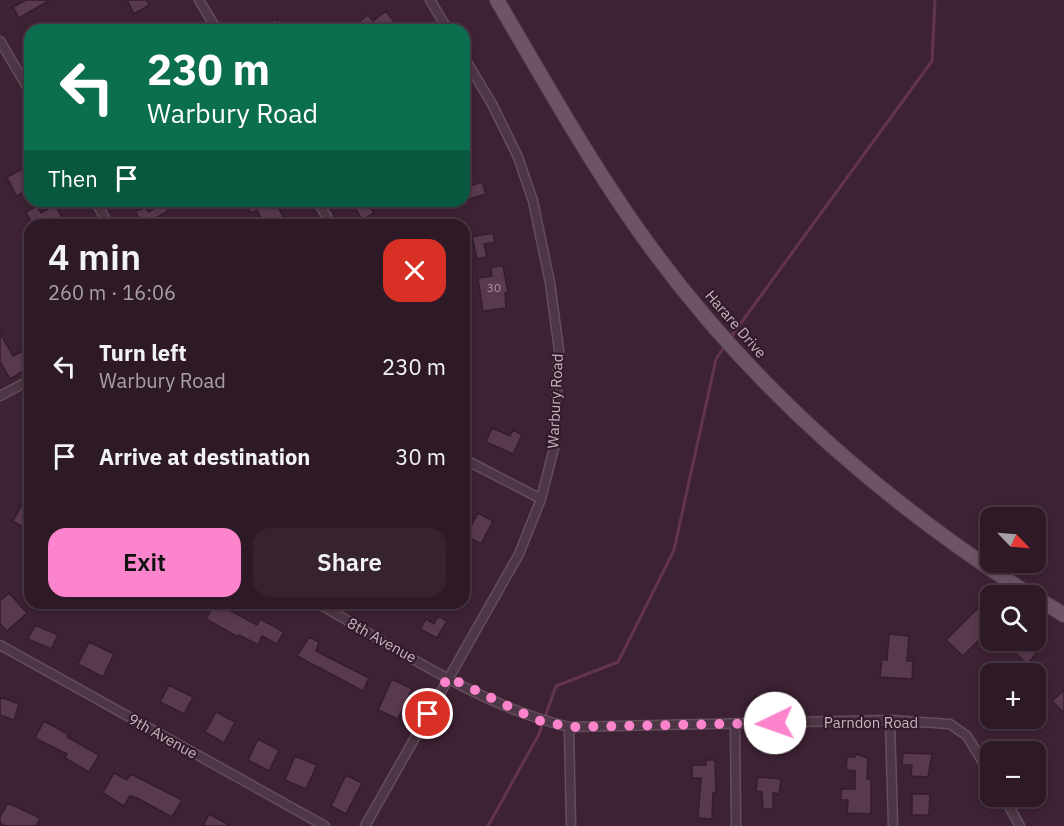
<!DOCTYPE html>
<html lang="en">
<head>
<meta charset="utf-8">
<style>
	:root { --surface:#2e1a27; --page:#36232f; --text:#f1f3f6; --muted:#a7a1a7; --line:#493844; --accent:#fb84cc }
	body { margin:0; font-family:"IBM Plex Sans",sans-serif; background:var(--page); color:var(--text); height:100vh; display:flex; flex-direction:column; font-size:22px; white-space:nowrap }
	* { box-sizing:border-box; margin:0 }
	p { font-size:20px; color:var(--muted) }
	.icon { flex:none; width:33px; height:33px; fill:none; stroke:currentColor; stroke-width:2; stroke-linecap:round; stroke-linejoin:round }
	.map { position:relative; flex:1; overflow:hidden }
	.side { position:absolute; left:24px; top:219px; width:446px; height:390px; display:flex; flex-direction:column; background:var(--surface); border-radius:18px; box-shadow:0 3px 9px #0003,0 0 0 2px var(--line) }
	.side>* { flex:none }
	.guide { position:absolute; left:24px; top:24px; width:446px; height:183px; border-radius:18px; box-shadow:0 3px 9px #0003,0 0 0 2px var(--line); background:#0b6e4f; color:#fff; overflow:hidden }
	.needle { width:39px; rotate:115deg }
	.fabs { position:absolute; left:980px; top:507px; display:grid; gap:12px }
	.fabs a { display:grid; place-items:center; width:66px; height:66px; border-radius:12px; background:var(--surface); box-shadow:0 3px 9px #0003,0 0 0 2px var(--line); font-size:30px }
	.pin { position:absolute; display:grid; place-items:center; width:51px; height:51px; color:#fff; margin:-26px; border:3px solid #fff; border-radius:50%; box-shadow:0 2px 6px #0007 }
	.me { position:absolute; width:66px; margin:-33px; rotate:267deg; stroke-linejoin:round; filter:drop-shadow(0 0 4px #0008) }
	.turn { display:flex; align-items:center; gap:21px; height:126px; padding:0 24px; font-size:27px }
	.turn .icon { width:78px; height:78px; stroke-width:2.5 }
	.turn b { display:block; font-size:42px; line-height:51px }
	.then { display:flex; align-items:center; height:57px; padding:0 24px; background:#0003; gap:12px; font-size:22px }
	.round { display:grid; place-items:center; flex:none; width:63px; height:63px; border-radius:18px; background:var(--page) }
	.headline { display:flex; align-items:center; justify-content:space-between; height:102px; padding:0 24px }
	h1 { font-size:36px; font-weight:600; line-height:45px }
	.cta { display:flex; gap:12px; margin-top:auto; padding:12px 24px }
	.cta a { flex:1; height:69px; border-radius:18px; background:var(--accent); color:#111; font-size:24px; font-weight:600; line-height:69px; text-align:center }
	.cta a+a { background:var(--page); color:var(--text) }
	ul { padding:0; list-style:none }
	li { display:flex; align-items:center; gap:18px; height:90px; padding:0 24px }
	li div { flex:1 }
	li b { display:block; font-size:22px }
	li em { font-style:normal }
	.map>svg:first-child { display:block }
</style>
</head>
<body>
<div class="map">
<svg width="1064" height="826" viewBox="0 0 1064 826">
	<rect width="100%" height="100%" fill="#3d2234"/>
	<g fill="none" stroke-linecap="round" stroke-linejoin="round">
		<!-- stream -->
		<path stroke="#633451" stroke-width="3" d="M730 338 932 61 935 0
			M488 826 539 734 556 686 618 662 674 550 716 359 725 346"/>
	</g>
	<!-- building -->
	<path fill="#59394e" stroke="#341d2c" stroke-width="1.5" d="M26 0H50L19 18 13 7Z
		M127 0H147L149 5 134 14Z
		M386 11 394 22 383 30H366L360 21 368 15 373 21Z
		M276 19 281 30H255Z
		M30 165V177L27 179 30 189 16 196 7 177Z
		M482 182 486 194 464 201V188Z
		M251 201H275L283 217 265 225 257 210 251 213 245 205Z
		M351 201H366L374 213 362 220Z
		M163 203 168 211 154 219 157 225H143L135 211 146 208 149 212Z
		M55 205 63 219 52 225H33L26 212 37 206 41 213Z
		M493 233 495 242 484 244 487 257 477 259 472 237Z
		M503 266 508 292 505 293 506 308 483 311 478 278 492 276 491 267Z
		M0 333 13 356 23 351 30 363V367L10 379 0 361Z
		M492 428 510 436 513 430 522 435 513 454 486 442Z
		M30 490V531L13 521Z
		M478 513 493 521 481 544 466 536Z
		M9 593 27 613 7 631 0 624V601Z
		M215 603H233L229 610 257 625 260 619 284 632 277 644 262 636 258 645 239 635 238 637 206 619Z
		M977 609 990 622V629L963 656 946 640Z
		M438 616 447 621 437 638 420 629 426 619 434 624Z
		M35 625 58 635 51 649 28 639Z
		M889 634 909 636 907 661H913L912 679 880 677 882 659 887 660Z
		M309 637 319 642 316 651 369 678 363 691 297 656Z
		M1018 640H1022L1036 654 1027 664 1010 648Z
		M89 642 114 654 103 677 78 664Z
		M392 679 412 689 398 719 378 710Z
		M169 685 193 697 184 714 160 702Z
		M1064 690V713L1052 701Z
		M0 697 19 704 14 720 0 715Z
		M216 712 235 722 224 743 205 732Z
		M44 721 68 734 67 737 99 755 89 772 65 758 67 754 35 738Z
		M258 739 279 750 269 771 248 760Z
		M903 753 932 754 928 777 911 776 912 765H902Z
		M856 754 868 758 867 779H871V814L847 813 848 800H841V789H855V771L846 770 847 757H855Z
		M295 756 317 765 306 789 285 780Z
		M706 760H715L716 793H713L712 819 698 818 701 778H692V765H706Z
		M114 773 127 780 131 774 182 800 172 817 137 798 130 796 124 806 103 793Z
		M346 775 362 783 346 814 331 806Z
		M758 777 781 779 779 794 773 793V809H763L762 792 756 791Z
		M912 794H930L929 815H912Z
		M8 803 40 818 36 826H5L0 823V817Z
		M209 814 231 826H203Z"/>
	<g fill="none" stroke-linecap="round" stroke-linejoin="round">
		<!-- street casing -->
		<g stroke="#654e5c" stroke-width="11">
			<path id="street" d="M199 0 217 30
				M430 0 448 30
				M0 41 30 92
				M95 201 109 225
				M317 201 327 217
				M0 396 30 380
				M464 459 541 499
				M317 603C397 648 479 706 569 727L890 720 950 724 967 736 990 774
				M0 645 325 826
				M890 720 893 826
				M735 724 736 826
				M569 727 571 826
				M1003 796 1020 826
				M365 826 519 554 541 499 554 448 559 350 550 283 533 201 518 157 492 104 464 57"/>
		</g>
		<!-- primary casing -->
		<g stroke="#563f4e" stroke-width="16">
			<path id="primary" d="M497 0C541 75 584 152 634 224 739 375 877 498 1032 596
				M1035 597 1064 615"/>
		</g>
		<!-- street -->
		<use href="#street" stroke="#4d3645" stroke-width="8"/>
		<!-- primary -->
		<use href="#primary" stroke="#6d5464" stroke-width="14"/>
	</g>
	<g fill="none" stroke-linecap="round" stroke-linejoin="round">
		<!-- route -->
		<path stroke="#fb84cc" stroke-width="10" stroke-dasharray="0 18" d="M428 714 448 677 537 720 569 727 775 723"/>
	</g>
	<g text-anchor="middle" dominant-baseline="central" stroke-width="4.5" stroke-linejoin="round" paint-order="stroke">
		<!-- number labels -->
		<g font-size="12" fill="#ad94a3">
			<text x="494" y="287">30</text>
		</g>
		<!-- street labels -->
		<g font-size="15" fill="#c9b2bf" stroke="#321b2a">
			<text transform="translate(736 324) rotate(49)">Harare Drive</text>
			<text transform="translate(555 401) rotate(-87)">Warbury Road</text>
			<text transform="translate(382 640) rotate(29)">8th Avenue</text>
			<text x="871" y="722">Parndon Road</text>
			<text transform="translate(163 736) rotate(29)">9th Avenue</text>
		</g>
	</g>
</svg>
<div class="fabs">
<a><svg class="needle" viewBox="-14 -14 28 28"><path d="M0-13l5 13h-10z" fill="#e53935"/><path d="M0 13l5-13h-10z" fill="#a7a1a7"/></svg></a>
<a><svg class="icon" aria-label="search" viewBox="0 0 24 24"><circle cx="10" cy="10" r="6"/><path d="M15 15l6 6"/></svg></a>
<a>+</a>
<a>−</a>
</div>
<div class="pin" style="left:428px;top:714px;background:#d93025"><svg class="icon" aria-label="arrive" viewBox="0 0 24 24"><path d="M6 21V4h12l-3 4 3 4H6"/></svg></div>
<svg class="me" style="left:775px;top:723px" viewBox="-20 -20 40 40"><circle r="19" fill="#fff"/><path d="M0-13L10 11 0 6-10 11z" fill="#fb84cc"/></svg>
<div class="guide">
<div class="turn"><svg class="icon" aria-label="left" viewBox="0 0 24 24"><path d="M17 20v-9H6M10 6l-5 5 5 5"/></svg><div><b>230 m</b>Warbury Road</div></div>
<div class="then">Then<svg class="icon" aria-label="arrive" viewBox="0 0 24 24"><path d="M6 21V4h12l-3 4 3 4H6"/></svg></div>
</div>
<section class="side">
<div class="headline"><div><h1>4 min</h1><p>260 m · 16:06</p></div><a class="round" style="background:#d93025;color:#fff"><svg class="icon" aria-label="close" viewBox="0 0 24 24"><path d="M6 6l12 12M18 6L6 18"/></svg></a></div>
<ul>
<li><svg class="icon" aria-label="left" viewBox="0 0 24 24"><path d="M17 20v-9H6M10 6l-5 5 5 5"/></svg><div><b>Turn left</b><p>Warbury Road</p></div><em>230 m</em></li>
<li><svg class="icon" aria-label="arrive" viewBox="0 0 24 24"><path d="M6 21V4h12l-3 4 3 4H6"/></svg><div><b>Arrive at destination</b></div><em>30 m</em></li>
</ul>
<div class="cta"><a>Exit</a><a>Share</a></div>
</section>
</div>
</body>
</html>
